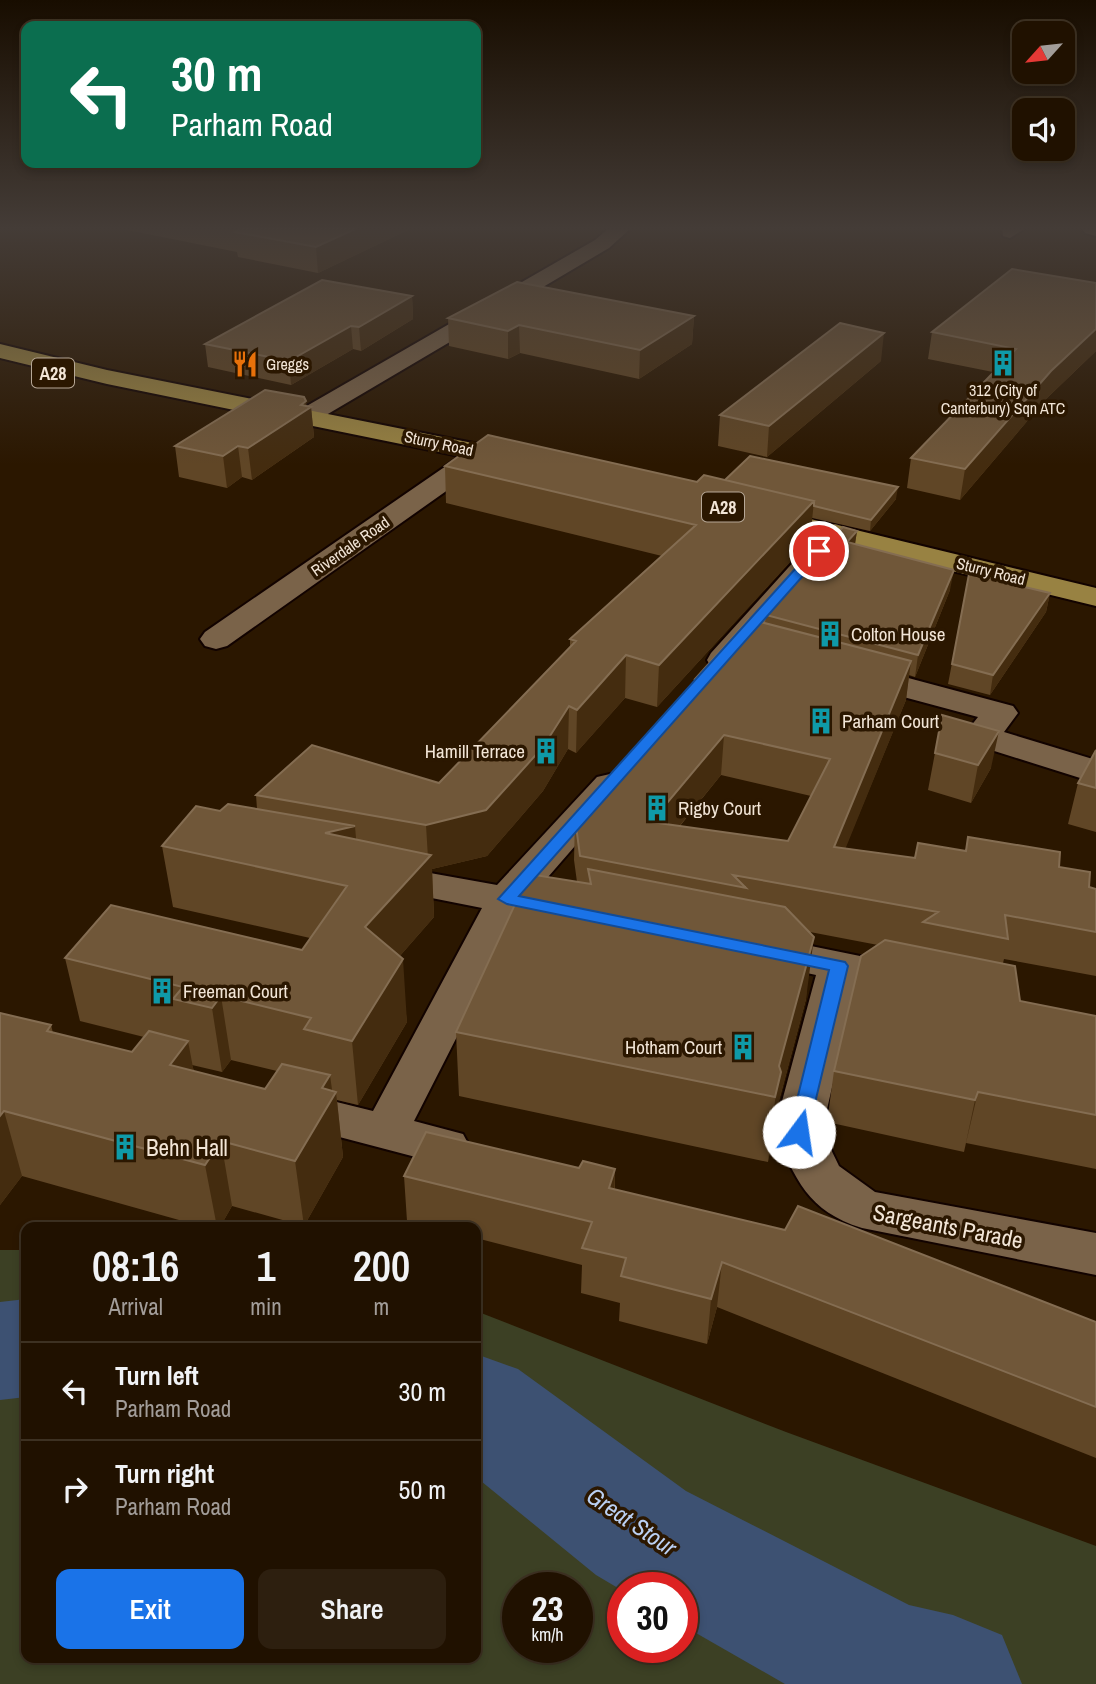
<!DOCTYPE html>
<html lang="en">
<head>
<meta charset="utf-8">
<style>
	:root { --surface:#201100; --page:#2d1f0f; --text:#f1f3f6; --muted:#a29d99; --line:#3d3122; --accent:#1a73e8 }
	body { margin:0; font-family:"Archivo Narrow",sans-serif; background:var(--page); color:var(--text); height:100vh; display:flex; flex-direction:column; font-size:26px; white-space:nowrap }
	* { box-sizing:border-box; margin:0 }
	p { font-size:23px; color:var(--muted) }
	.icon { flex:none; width:38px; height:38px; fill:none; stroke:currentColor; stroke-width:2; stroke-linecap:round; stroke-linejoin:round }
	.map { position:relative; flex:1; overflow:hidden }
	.details { position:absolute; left:21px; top:1222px; width:460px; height:441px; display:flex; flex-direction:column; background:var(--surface); border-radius:14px; box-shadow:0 4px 10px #0003,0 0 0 2px var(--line) }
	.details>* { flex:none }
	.banner { position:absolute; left:21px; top:21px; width:460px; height:147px; border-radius:14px; box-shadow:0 4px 10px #0003,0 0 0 2px var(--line); background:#0b6e4f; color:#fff; overflow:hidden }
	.needle { width:46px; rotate:243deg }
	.tools { position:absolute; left:1012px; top:21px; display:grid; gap:14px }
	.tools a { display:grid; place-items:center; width:63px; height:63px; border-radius:14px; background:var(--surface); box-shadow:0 4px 10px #0003,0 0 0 2px var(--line); font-size:35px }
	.speed { position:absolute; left:502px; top:1572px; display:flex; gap:14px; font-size:35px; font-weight:700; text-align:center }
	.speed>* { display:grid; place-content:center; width:91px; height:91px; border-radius:50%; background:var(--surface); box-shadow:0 4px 10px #0003,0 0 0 2px var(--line); line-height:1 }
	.speed small { font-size:18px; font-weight:400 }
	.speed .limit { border:10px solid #d22; background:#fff; color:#111 }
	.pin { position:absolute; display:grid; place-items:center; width:60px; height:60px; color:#fff; margin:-30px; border:4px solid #fff; border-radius:50%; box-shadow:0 2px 7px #0007 }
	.me { position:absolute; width:77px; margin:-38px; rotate:14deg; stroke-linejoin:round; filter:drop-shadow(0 0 5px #0008) }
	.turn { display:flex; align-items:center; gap:24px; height:147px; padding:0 35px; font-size:32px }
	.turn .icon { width:91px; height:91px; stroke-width:2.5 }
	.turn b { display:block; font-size:49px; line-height:60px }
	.eta { display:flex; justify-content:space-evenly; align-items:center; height:119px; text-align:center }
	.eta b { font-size:42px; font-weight:600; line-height:49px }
	.action { display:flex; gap:14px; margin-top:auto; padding:14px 35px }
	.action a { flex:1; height:80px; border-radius:14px; background:var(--accent); color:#fff; font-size:28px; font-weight:600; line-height:80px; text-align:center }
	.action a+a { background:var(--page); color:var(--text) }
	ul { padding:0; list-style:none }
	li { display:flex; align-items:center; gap:21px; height:98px; padding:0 35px; border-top:2px solid var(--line) }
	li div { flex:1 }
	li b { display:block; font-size:26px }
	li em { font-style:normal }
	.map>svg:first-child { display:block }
</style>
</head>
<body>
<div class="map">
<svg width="1096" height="1684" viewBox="0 0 1096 1684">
	<rect width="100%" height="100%" fill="#2b1700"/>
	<!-- green -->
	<path fill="#3c4024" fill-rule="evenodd" d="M0 1250H26V1657H476V1311L786 1432 1096 1546V1684H0ZM518 1587H578V1647H518ZM623 1587H682V1647H623Z"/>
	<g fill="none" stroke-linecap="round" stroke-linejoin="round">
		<!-- river -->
		<path fill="#3d5172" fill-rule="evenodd" d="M26 1299V1397L0 1400V1302Z
			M476 1354 518 1369 686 1491 909 1605 953 1615 1002 1635 1022 1684H785L682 1625V1587H623V1591L596 1575 476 1477Z"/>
		<!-- minor casing -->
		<g stroke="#120300" stroke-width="4">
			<path id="minor" d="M608 229H630L609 248 316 421H298L294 416 298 411 595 240Z
				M1002 229H1024L1010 238 1003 236Z
				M1082 229H1096V236L1085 233Z
				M484 444 493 446 497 452 493 458 227 646 216 649 205 646 200 639 205 632 475 446Z
				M835 524 845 527 849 533 845 539 735 667 723 670 711 667 707 660 711 653 825 527Z
				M856 664 1013 706 1018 713 1004 732 1096 760V783L969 743 963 736 978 717 844 681 839 674 844 667Z
				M610 774 623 777 628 785 535 892 583 902 589 911 583 920 569 924 519 915 414 1121 463 1134 470 1147 463 1160 446 1165 271 1119 265 1107 271 1095 288 1090 373 1111 482 908 366 885 360 876 366 867 380 864 497 885 597 777Z
				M762 936 909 966 924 970 930 980 924 990 909 994 856 983 822 1131 839 1166 875 1192 1096 1233V1275L862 1228C807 1211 796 1179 774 1131L816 975 747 960 741 950 747 940Z"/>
		</g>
		<!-- trunk casing -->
		<g stroke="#120300" stroke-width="4">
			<path id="trunk" d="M0 344 107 370 518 452 527 454 531 460 527 466 518 468 107 384 0 358Z
				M761 507 1096 588V606L751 522 747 516 751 510Z"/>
		</g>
		<!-- minor -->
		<use href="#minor" fill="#7a6349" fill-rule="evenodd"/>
		<!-- trunk -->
		<use href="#trunk" fill="#988242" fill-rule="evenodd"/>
	</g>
	<!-- wall -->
	<path fill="#604626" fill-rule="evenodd" d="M122 229H410L318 273 238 257 237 252Z
		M1096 283V351L1046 399 960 500 907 488 911 458 993 372 928 359 932 332Z
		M412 296 413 319 361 351 353 349 291 385 208 367 205 344Z
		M694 316 692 344 639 379 520 353 508 359 449 346 448 318Z
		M881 361 767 457 718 446 720 415Z
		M307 406 311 407 314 437 252 480 242 477 227 488 179 477 175 446Z
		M445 466 697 482 725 480 896 499 870 531 812 518 810 540 657 707 625 698 576 753 568 749 543 791 487 856 432 869 434 917 399 957 407 1022 358 1105 337 1100 343 1157 304 1226 232 1206 220 1227H204L22 1176 0 1205V1013L51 1025 53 1033 132 1052 144 1037 80 1021 65 958 302 950 310 938 173 907 162 846 220 811 257 809 256 795 439 783 570 647V639L662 556 446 503ZM231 1060 277 1071 265 1089 194 1071 192 1065 222 1072Z
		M857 531 855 544 950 590 915 677 909 675 906 700 845 848 915 858 1059 867 1089 887 1096 932V976L1004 959 1003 963 1020 1001 1096 1016V1169L966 1143 964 1152 827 1122 834 1071 878 945 810 932 806 999 776 1112 773 1136 768 1162 459 1096 456 1032 577 882 574 860 575 818 694 688 695 679 765 623 766 615ZM721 775 811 796 788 841 680 826Z
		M969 574 1050 593 1046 612 990 695 948 684Z
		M1096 750V832L1068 824 1078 783Z
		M935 753 991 768 971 803 928 790Z
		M579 1168 615 1169V1189L1096 1322V1458L717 1307 707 1344 619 1321 620 1303 581 1293 582 1265 476 1238V1227H429L407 1221 404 1176Z"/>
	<!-- shaded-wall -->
	<path fill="#442c0f" d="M355 229H410L318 273 316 247Z
		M412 296 413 319 361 351 359 327Z
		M694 316 692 344 639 379 640 350Z
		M519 325 520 353 508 359V331Z
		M351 326 353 349 291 385 289 361Z
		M1096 329V351L1046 399 960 500 965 469 1051 371Z
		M884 333 881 361 767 457 769 426Z
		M306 401 307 409 311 407 314 437 252 480 248 448Z
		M238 446 242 477 227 488 223 456Z
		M898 487 896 499 870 531 871 520Z
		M814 501 810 540 657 707 659 665Z
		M857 531 854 550 847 542Z
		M954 570 950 590 915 677 918 655Z
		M1050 593 1046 612 990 695 993 675Z
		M626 655 625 698 576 753 577 710Z
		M911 661 906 700 829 889 834 847Z
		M569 706 568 749 543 791 487 856 432 869 434 917 370 990 365 927 428 858 426 825Z
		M999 731 991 768 971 803 978 765Z
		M724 735 721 775 649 863 651 822Z
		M355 826 360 887 347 886 325 833Z
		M814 937 806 999 776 1112 773 1136 768 1162 779 1066Z
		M403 959 407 1022 358 1105 352 1041Z
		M221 996 231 1060 222 1072 212 1008Z
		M188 1041 200 1105 170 1065Z
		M330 1075 333 1097 336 1092 343 1157 304 1226 295 1161 322 1088Z
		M978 1092 966 1143 964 1152 975 1100Z
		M4 1111 22 1176 0 1205V1116Z
		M221 1141 232 1206 220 1227H217L205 1165Z
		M615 1169 614 1214 609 1188Z
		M722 1262 717 1307 707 1344 711 1299Z"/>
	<!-- building -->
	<path fill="#705739" stroke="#846d52" stroke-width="2" fill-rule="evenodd" d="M241 229H355L316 247 235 232Z
		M1012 269 1096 283V329L1051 371 965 469 911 458 1016 349 932 332Z
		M322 280 412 296 359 327 351 326 289 361 205 344Z
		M517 282 694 316 640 350 519 325 508 331 448 318Z
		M840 323 884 333 769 426 720 415Z
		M265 390 304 397 306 401 301 405 311 407 248 448 238 446 223 456 175 446Z
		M488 435 697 482 704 475 814 501 659 665 626 655 577 710 569 706 543 747 486 810 426 825 256 795 312 745 439 783 576 641 570 639 696 525 445 466Z
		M750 456 898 487 871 520 814 506V501L725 480Z
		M843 527 857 531 847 542 954 570 918 655 766 615Z
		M969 574 1050 593 993 675 952 664Z
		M749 619 911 661 834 847 915 858 918 843 966 851 968 837 1060 852 1059 867 1090 872 1089 887 1096 889V932L1005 915 1008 939 923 922 938 912 733 875 746 888 580 856 575 818 701 681 695 679ZM724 735 830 759 788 841 651 822Z
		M942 715 999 731 978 765 935 753Z
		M1096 750V788L1078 783Z
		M228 804 355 826 325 833 431 855 365 927 403 959 352 1041 304 1029 311 1018 221 996 212 1008 173 999 183 987 65 958 111 905 302 950 347 886 162 846 196 806 220 811Z
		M588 869 785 907 814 937 779 1066 781 1072 775 1097 456 1032 529 874 591 884Z
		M885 940 1015 966 1020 1001 1096 1016V1115L978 1092 975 1100 834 1071 861 956Z
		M0 1013 51 1025 47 1031 132 1052 149 1031 188 1041 170 1065 265 1089 282 1064 330 1075 322 1088 336 1092 295 1161 221 1141 205 1165 4 1111 0 1116Z
		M426 1132 579 1168 583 1161 615 1169 609 1188 785 1230 798 1206 1096 1322V1407L722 1262 711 1299 621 1276 626 1258 582 1248 592 1222 404 1176Z"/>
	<!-- sky -->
	<linearGradient id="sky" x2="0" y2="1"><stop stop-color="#180d00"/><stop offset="0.49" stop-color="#443c37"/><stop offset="1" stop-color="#443c37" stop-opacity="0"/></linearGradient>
	<rect width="1096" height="465" fill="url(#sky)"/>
	<!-- route -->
	<path fill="#1a73e8" stroke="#114b97" stroke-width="2" d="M814 548 825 551 519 896 845 962 848 966 808 1132 799 1139 789 1132 829 970 507 904 498 899Z"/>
	<!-- icons -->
	<defs>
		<g id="building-bare" transform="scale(2.1)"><path d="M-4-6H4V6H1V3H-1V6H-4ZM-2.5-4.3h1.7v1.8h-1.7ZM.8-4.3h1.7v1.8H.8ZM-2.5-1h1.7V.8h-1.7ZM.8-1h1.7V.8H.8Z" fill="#0f9aa8" stroke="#2b1700" stroke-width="2.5" paint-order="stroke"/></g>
		<g id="restaurant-bare" transform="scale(2.1)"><path d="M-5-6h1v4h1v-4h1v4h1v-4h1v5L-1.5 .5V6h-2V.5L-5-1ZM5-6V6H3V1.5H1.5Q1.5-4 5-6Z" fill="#e8710a" stroke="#2b1700" stroke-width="2.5" paint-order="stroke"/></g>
	</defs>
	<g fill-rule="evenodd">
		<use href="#building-bare" x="1003" y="363"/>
		<use href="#restaurant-bare" x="245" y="364"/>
		<use href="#building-bare" x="830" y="634"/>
		<use href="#building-bare" x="821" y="721"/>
		<use href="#building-bare" x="546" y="751"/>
		<use href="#building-bare" x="657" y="808"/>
		<use href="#building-bare" x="162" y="991"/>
		<use href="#building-bare" x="743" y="1047"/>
		<use href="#building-bare" x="125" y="1147"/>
	</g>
	<g text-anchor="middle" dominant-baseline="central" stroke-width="7" stroke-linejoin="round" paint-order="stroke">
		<!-- far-poi labels -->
		<g font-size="16" fill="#f2e5d6" stroke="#2b1700" text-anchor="start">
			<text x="266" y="364">Greggs</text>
			<text x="1003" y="390" text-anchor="middle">312 (City of<tspan x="1003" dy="18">Canterbury) Sqn ATC</tspan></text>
		</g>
		<!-- far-street labels -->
		<g font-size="16" fill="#f2e5d6" stroke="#2b1700">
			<text transform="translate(439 443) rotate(12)">Sturry Road</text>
			<text transform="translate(350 546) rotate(-35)">Riverdale Road</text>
			<text transform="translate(991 571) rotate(14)">Sturry Road</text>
		</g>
		<!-- shield labels -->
		<g fill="#2b1700" stroke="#b6a796" stroke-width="2">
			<rect x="32" y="358.5" width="42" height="29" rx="5"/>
			<rect x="702" y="492.5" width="42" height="29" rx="5"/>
		</g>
		<g font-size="18" font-weight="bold" fill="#f2e5d6">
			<text x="53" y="373">A28</text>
			<text x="723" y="507">A28</text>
		</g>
		<!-- poi labels -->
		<g font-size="19" fill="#f2e5d6" stroke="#2b1700" text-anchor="start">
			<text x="851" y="634">Colton House</text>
			<text x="842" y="721">Parham Court</text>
			<text x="525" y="751" text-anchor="end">Hamill Terrace</text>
			<text x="678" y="808">Rigby Court</text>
			<text x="183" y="991">Freeman Court</text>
			<text x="722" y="1047" text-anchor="end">Hotham Court</text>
		</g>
		<!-- near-poi labels -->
		<g font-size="23" fill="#f2e5d6" stroke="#2b1700" text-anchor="start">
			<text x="146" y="1147">Behn Hall</text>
		</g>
		<!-- near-street labels -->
		<g font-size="23" fill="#f2e5d6" stroke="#2b1700">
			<text transform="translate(948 1226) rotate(11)">Sargeants Parade</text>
		</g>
		<!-- near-water labels -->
		<g font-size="24" font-style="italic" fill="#bbd1f4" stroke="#2b1700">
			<text transform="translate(632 1521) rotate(34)">Great Stour</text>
		</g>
	</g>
</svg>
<div class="tools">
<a><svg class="needle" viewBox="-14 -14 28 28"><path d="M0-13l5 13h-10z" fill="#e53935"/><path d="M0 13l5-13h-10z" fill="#a29d99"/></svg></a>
<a><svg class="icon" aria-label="sound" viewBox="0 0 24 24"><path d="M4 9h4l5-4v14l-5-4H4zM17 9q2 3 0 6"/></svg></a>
</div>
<div class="speed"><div>23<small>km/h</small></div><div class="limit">30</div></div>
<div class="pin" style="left:819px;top:551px;background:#d93025"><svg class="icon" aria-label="arrive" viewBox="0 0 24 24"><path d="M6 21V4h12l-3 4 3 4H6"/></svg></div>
<svg class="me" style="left:799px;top:1132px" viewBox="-20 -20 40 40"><circle r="19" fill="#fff"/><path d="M0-13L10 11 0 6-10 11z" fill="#1a73e8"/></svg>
<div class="banner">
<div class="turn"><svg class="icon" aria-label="left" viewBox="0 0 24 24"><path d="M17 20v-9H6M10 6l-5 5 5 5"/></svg><div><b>30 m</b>Parham Road</div></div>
</div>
<section class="details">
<div class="eta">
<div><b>08:16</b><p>Arrival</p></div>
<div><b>1</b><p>min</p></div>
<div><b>200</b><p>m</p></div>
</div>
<ul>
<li><svg class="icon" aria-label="left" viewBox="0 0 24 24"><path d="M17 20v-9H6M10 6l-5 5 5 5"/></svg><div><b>Turn left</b><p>Parham Road</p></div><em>30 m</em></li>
<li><svg class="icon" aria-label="right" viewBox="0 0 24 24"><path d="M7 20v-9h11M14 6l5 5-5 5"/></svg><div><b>Turn right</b><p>Parham Road</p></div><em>50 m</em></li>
</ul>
<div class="action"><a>Exit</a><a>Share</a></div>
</section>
</div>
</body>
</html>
